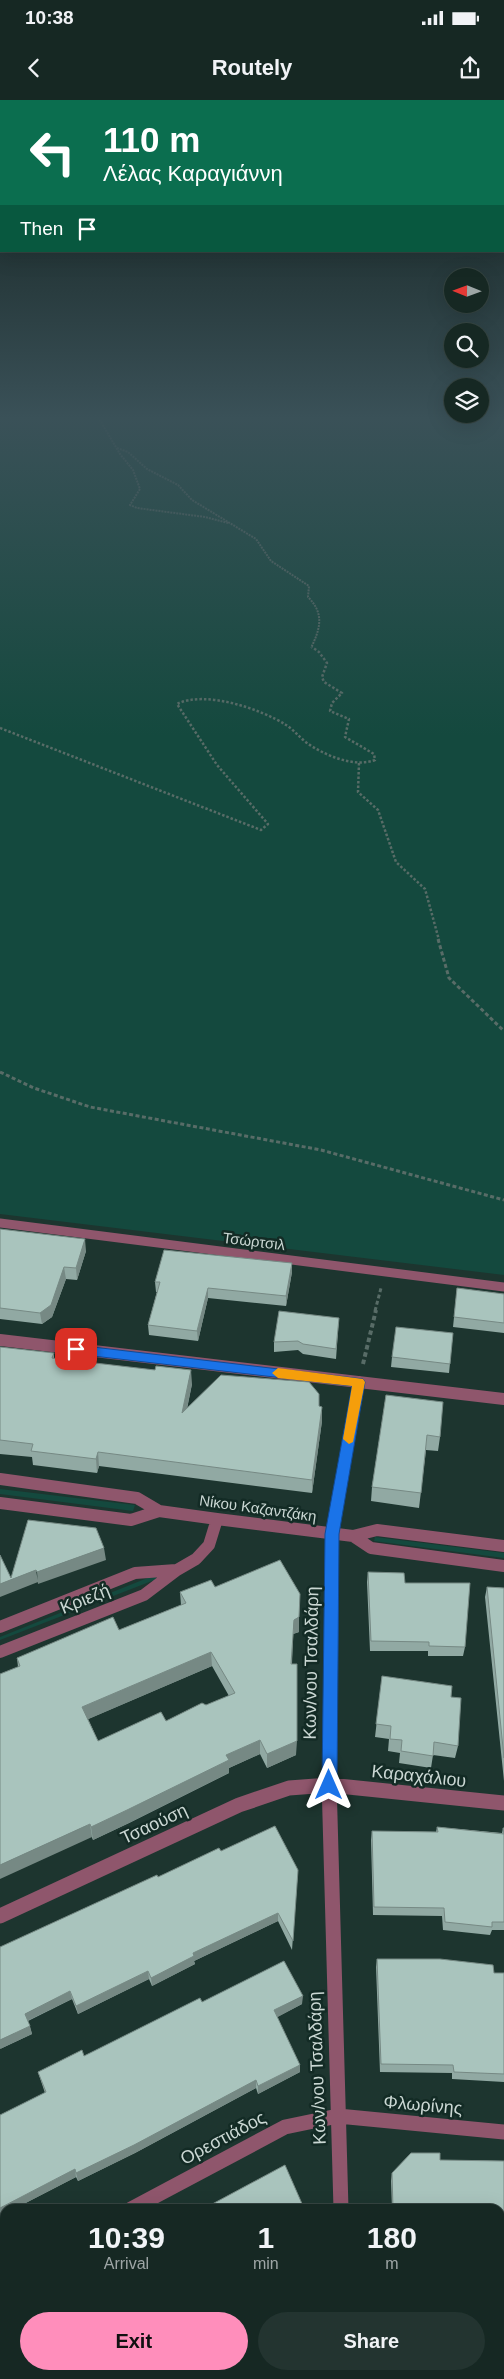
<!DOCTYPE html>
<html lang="en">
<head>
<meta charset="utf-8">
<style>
	:root { --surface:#162823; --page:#233430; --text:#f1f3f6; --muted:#9ea6a6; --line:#354441; --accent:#ff8ebb }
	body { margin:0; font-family:Arial,sans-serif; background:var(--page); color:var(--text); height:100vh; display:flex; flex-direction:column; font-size:19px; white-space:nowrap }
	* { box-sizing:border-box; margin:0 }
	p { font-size:16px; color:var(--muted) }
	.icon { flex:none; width:28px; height:28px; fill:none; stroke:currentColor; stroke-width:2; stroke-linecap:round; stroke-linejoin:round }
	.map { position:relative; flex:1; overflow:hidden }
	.panel { position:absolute; left:0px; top:2104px; width:505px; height:176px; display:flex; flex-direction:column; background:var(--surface); border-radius:15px 15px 0 0; box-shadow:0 5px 20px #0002,0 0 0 1px var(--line) }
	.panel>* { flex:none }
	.top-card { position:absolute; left:0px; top:0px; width:505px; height:152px; box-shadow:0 5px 20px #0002,0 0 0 1px var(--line); background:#0b6e4f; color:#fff; overflow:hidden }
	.needle { width:32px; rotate:271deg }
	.controls { position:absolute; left:444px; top:168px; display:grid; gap:10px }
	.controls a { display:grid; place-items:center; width:45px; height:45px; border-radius:50%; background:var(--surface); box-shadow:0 5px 20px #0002,0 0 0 1px var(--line); font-size:25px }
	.pin { position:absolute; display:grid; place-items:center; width:42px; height:42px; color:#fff; margin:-21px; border-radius:10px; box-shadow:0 2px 8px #0006 }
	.me { position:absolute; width:55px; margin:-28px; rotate:0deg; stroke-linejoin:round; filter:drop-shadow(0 0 4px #0008) }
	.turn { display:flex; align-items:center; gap:18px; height:105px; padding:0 20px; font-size:22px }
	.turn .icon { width:65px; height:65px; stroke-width:2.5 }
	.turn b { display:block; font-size:35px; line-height:42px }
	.then { display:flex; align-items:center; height:48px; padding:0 20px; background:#0003; gap:10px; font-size:19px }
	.eta { display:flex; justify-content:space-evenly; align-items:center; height:85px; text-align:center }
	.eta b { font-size:30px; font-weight:700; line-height:35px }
	.primary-button { display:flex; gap:10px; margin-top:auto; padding:10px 20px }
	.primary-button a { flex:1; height:58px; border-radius:30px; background:var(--accent); color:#111; font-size:20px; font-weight:700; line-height:58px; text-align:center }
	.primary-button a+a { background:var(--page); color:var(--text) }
	.status { display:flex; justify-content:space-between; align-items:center; height:35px; padding:0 25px; background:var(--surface); direction:ltr }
	.status svg { height:14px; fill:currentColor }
	header { display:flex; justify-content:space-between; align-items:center; height:65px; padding:0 20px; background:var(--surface); font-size:22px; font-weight:700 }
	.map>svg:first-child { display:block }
</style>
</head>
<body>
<div class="status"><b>10:38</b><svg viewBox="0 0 49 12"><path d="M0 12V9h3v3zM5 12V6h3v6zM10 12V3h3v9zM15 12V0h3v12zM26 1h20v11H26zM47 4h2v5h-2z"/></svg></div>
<header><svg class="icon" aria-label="back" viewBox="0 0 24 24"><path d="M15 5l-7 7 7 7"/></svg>Routely<svg class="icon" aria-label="share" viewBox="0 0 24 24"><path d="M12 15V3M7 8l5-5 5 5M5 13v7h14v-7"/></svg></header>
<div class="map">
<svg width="504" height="2279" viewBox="0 0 504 2279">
	<rect width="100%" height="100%" fill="#1d352f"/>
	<!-- green -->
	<path fill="#14493e" d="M0 317H504V1175L0 1114Z
		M0 1389 135 1405 133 1411 0 1394Z
		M375 1437 504 1453V1458L374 1441Z
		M155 1475 157 1479 0 1540V1537Z"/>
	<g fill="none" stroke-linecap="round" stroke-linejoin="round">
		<!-- path-far3 -->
		<path stroke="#586c67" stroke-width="2" stroke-dasharray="2 1" stroke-linecap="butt" d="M98 317 120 354 133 370 140 389 130 405 137 408 205 417 228 423
			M117 348 128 352 147 369 178 385 192 400 256 439 271 461 309 486 308 497C325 514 320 529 311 548"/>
		<!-- path-far2 -->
		<path stroke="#586c67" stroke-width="2.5" stroke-dasharray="2.5 2" stroke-linecap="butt" d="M0 628 261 730 268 724 217 665 177 604C205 590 261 609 286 625 294 630 299 637 307 643 324 655 354 668 375 660L374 654 345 637 349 619 330 611 332 603 342 593 324 582 322 577 327 563 319 552 312 547
			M359 663 358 692 378 710 396 762 425 789 439 840"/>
		<!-- path-far1 -->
		<path stroke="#586c67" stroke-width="3" stroke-dasharray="4 2.5" stroke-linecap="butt" d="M438 839 449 878 504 931
			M0 972 34 988 90 1007 321 1050 504 1100
			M375 1211 381 1188"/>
		<!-- path -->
		<path stroke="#586c67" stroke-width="4" stroke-dasharray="4.5 3" stroke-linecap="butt" d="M363 1264 376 1210"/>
		<!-- street-far2 -->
		<path stroke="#8f566c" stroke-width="9" d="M0 1123 504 1187"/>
		<!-- street-far1 -->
		<path stroke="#8f566c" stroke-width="12" d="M0 1240 504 1299
			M0 1379 137 1398 159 1411 217 1419 353 1436 377 1430 504 1446
			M0 1403 131 1420 159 1411
			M353 1436 371 1448 504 1466
			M0 1527 135 1473 176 1470
			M0 1552 144 1495 177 1470 196 1459 209 1445 217 1419
			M329 1682 332 1434 359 1282"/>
		<!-- street -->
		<path stroke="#8f566c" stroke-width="15" d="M329 1681 341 2109
			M0 1816 239 1705 289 1688 329 1685 504 1703
			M131 2109 285 2027 338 2016 504 2032
			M0 2178 5 2175
			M345 2275V2279"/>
	</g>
	<!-- wall -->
	<path fill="#91a9a3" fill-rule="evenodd" d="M0 1129 86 1151 77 1180 66 1179 52 1217 42 1224 0 1219Z
		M292 1163V1172L286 1206 208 1198 198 1241 149 1235 148 1225 157 1192H156L155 1182Z
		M457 1188 504 1194V1233L453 1227Z
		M339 1218 336 1259 303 1254 298 1250 274 1252V1242Z
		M453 1233 449 1273 391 1267 392 1257Z
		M0 1247 54 1253V1258L192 1284 187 1309 322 1307V1321L312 1393 99 1366 97 1373 33 1365 32 1357 0 1354Z
		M386 1295 440 1337 438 1351 426 1350 419 1408 371 1401 372 1387Z
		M368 1472 405 1483 465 1547 463 1556H428V1551H370L367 1482Z
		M215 1487 299 1532 293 1534 292 1564 296 1655 267 1668 260 1654 229 1668V1673L129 1723 93 1740 18 1567 17 1558 119 1530 181 1505 180 1492ZM212 1566 229 1596 166 1621 98 1641 88 1619Z
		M487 1487 504 1488V1681L485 1497Z
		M382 1576 451 1597 458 1646 455 1658 433 1655 431 1668 399 1663 400 1653 388 1651 389 1639 375 1637Z
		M437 1727 502 1733 503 1728H504V1830H492L490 1835 443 1830 442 1816 373 1815 371 1740 372 1731 436 1732Z
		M221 1751 298 1770 292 1850 278 1821 194 1861 195 1864 152 1886 149 1879 78 1914 72 1899 28 1921 32 1934 0 1949 158 1777Z
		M377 1859 494 1873H504V1982L452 1979V1973L380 1972 376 1867Z
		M202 1902 302 1904 277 1917 300 1972 258 1994 256 1988 135 2053 78 2081 76 2077 14 2109H5V2114L0 2116 45 1993 38 1972 84 1956Z
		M440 2060 504 2061V2199H500V2109H392L391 2081 392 2073Z
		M411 2275H470V2279H411Z"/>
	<!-- shaded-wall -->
	<path fill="#768984" d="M85 1139 86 1151 77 1180 76 1168Z
		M292 1163V1172L286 1206V1196Z
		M64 1167 66 1179 52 1217 42 1224 40 1213Z
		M208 1188V1198L198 1241 197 1231Z
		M191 1270 192 1284 183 1327 182 1313Z
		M322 1307V1321L312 1393V1380Z
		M98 1352 99 1366 97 1373 96 1359Z
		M104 1448 106 1460 38 1484 37 1472Z
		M36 1470 38 1482 0 1497V1484Z
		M299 1517V1532L293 1534 291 1578 294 1520Z
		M211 1552 212 1566 84 1621 82 1607Z
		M260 1640V1654L229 1668V1673L129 1723 93 1740 91 1727 226 1655Z
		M297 1641 296 1655 267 1668V1654Z
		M90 1724 92 1737 0 1779V1765Z
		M278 1813V1821L194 1861 195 1864 152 1886 151 1878 193 1853Z
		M148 1871 149 1879 78 1914 76 1906Z
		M70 1891 72 1899 27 1921 25 1914Z
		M303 1896 302 1904 274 1919V1910Z
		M30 1926 32 1934 0 1949V1940Z
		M300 1965V1972L258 1994V1986Z
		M256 1980V1988L135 2053 78 2081 76 2073Z
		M75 2069 76 2077 14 2109H5V2114L0 2116V2108Z
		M131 2275H143L136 2279H124Z"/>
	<!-- building -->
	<path fill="#a9c4bd" stroke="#768984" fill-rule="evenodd" d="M0 1129 85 1139 76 1168 64 1167 51 1205 40 1213 0 1208Z
		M164 1150 292 1163 286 1196 208 1188 197 1231 148 1225 160 1182H155Z
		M457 1188 504 1194V1223L454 1217Z
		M279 1211 339 1218 336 1249 303 1244 298 1241 274 1242Z
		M396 1227 453 1233 450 1264 392 1257Z
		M0 1247 54 1253 52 1258 155 1270 156 1266 191 1270 182 1313 221 1275 309 1282 319 1294V1306L322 1307 312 1380 98 1352 96 1359 31 1351 33 1344 0 1340Z
		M386 1295 443 1302 440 1337 427 1335 421 1393 372 1387Z
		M28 1420 96 1428 104 1448 37 1472 36 1470 0 1484V1455L11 1478Z
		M280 1460 300 1494 299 1517 294 1520 291 1564H297V1641L267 1654 260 1640 226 1655 229 1660 127 1710 91 1727 90 1724 0 1765V1574L20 1566 17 1558 113 1517 119 1530 186 1503 180 1492 211 1480 215 1487ZM211 1552 235 1593 206 1605 202 1603 166 1621 161 1612 98 1641 82 1607Z
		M368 1472 404 1473 405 1483H470L465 1547 429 1546V1542L371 1541Z
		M487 1487 504 1488V1658Z
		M382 1576 452 1586 451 1597 461 1598 458 1646 434 1642 433 1656 401 1651 402 1640 390 1639 391 1626 376 1624Z
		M275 1726 298 1770 293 1841 278 1813 193 1853 194 1856 151 1878 148 1871 76 1906 70 1891 25 1914 30 1926 0 1940V1847L157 1775 158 1777 219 1748 221 1751Z
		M437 1727 504 1734 503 1728H504V1822H492V1827L445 1822 444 1808 374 1807 372 1731 438 1732Z
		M377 1859H440L493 1865 494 1873H504V1974L454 1972 453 1965 381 1964Z
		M284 1861 303 1896 274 1910 300 1965 258 1986 256 1980 134 2045 76 2073 75 2069 0 2108V2015L46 1992 38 1972 82 1950 84 1956 200 1898 202 1902Z
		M411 2053H440V2060L504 2061V2191H500V2109H393L392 2073Z
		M285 2065 303 2106V2109H203Z
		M5 2220V2275H131L124 2279H0V2223Z
		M242 2275H303V2279H242Z
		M413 2275H470V2279H413Z"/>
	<!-- sky -->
	<linearGradient id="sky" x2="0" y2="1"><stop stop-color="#101d1a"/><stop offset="0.5" stop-color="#3a5158"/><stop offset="1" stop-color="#3a5158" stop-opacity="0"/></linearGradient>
	<rect width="504" height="636" fill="url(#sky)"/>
	<!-- route -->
	<path fill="#1a73e8" stroke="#114b97" d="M76 1245 363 1279 365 1282 339 1434 337 1685 335 1690 329 1692 324 1690 322 1685 325 1434 352 1286 76 1254 69 1249Z"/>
	<!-- slow -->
	<path fill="#f59e0b" d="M278 1268 363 1279 365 1282 353 1342 349 1344 343 1339 352 1286 278 1278 272 1273Z"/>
	<g text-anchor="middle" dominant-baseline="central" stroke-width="5" stroke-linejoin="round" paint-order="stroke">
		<!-- street labels -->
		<g font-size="15" fill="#cad7d3" stroke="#132b25">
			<text transform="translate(254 1141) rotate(7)">Τσώρτσιλ</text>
			<text transform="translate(258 1408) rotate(8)">Νίκου Καζαντζάκη</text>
		</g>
		<!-- near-street labels -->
		<g font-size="18" fill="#cad7d3" stroke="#132b25">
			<text transform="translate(85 1499) rotate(-22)">Κριεζή</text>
			<text transform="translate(311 1563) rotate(-89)">Κων/νου Τσαλδάρη</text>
			<text transform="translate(419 1676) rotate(6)">Καραχάλιου</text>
			<text transform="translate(154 1724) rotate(-25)">Τσαούση</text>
			<text transform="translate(317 1968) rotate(-92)">Κων/νου Τσαλδάρη</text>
			<text transform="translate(423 2005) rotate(5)">Φλωρίνης</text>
			<text transform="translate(223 2038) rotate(-28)">Ορεστιάδος</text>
		</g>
	</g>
</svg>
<div class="controls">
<a><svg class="needle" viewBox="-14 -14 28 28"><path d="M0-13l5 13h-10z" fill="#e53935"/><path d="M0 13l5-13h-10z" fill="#9ea6a6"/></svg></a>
<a><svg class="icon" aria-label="search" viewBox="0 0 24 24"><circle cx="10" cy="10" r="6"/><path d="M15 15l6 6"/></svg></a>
<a><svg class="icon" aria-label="layers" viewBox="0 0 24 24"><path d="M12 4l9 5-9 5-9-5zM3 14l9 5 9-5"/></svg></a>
</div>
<div class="pin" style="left:76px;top:1249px;background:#d93025"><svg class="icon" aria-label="arrive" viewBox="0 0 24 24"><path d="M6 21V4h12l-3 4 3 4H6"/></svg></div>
<svg class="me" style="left:329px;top:1685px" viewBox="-20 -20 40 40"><path d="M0-17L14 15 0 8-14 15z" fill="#1a73e8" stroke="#fff" stroke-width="4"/></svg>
<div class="top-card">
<div class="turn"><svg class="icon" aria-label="left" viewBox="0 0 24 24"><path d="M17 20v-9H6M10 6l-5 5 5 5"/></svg><div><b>110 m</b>Λέλας Καραγιάννη</div></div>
<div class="then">Then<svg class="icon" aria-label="arrive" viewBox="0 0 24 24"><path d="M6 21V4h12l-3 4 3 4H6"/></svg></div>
</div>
<section class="panel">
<div class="eta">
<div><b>10:39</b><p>Arrival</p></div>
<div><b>1</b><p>min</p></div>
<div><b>180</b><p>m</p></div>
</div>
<div class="primary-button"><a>Exit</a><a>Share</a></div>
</section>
</div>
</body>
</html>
